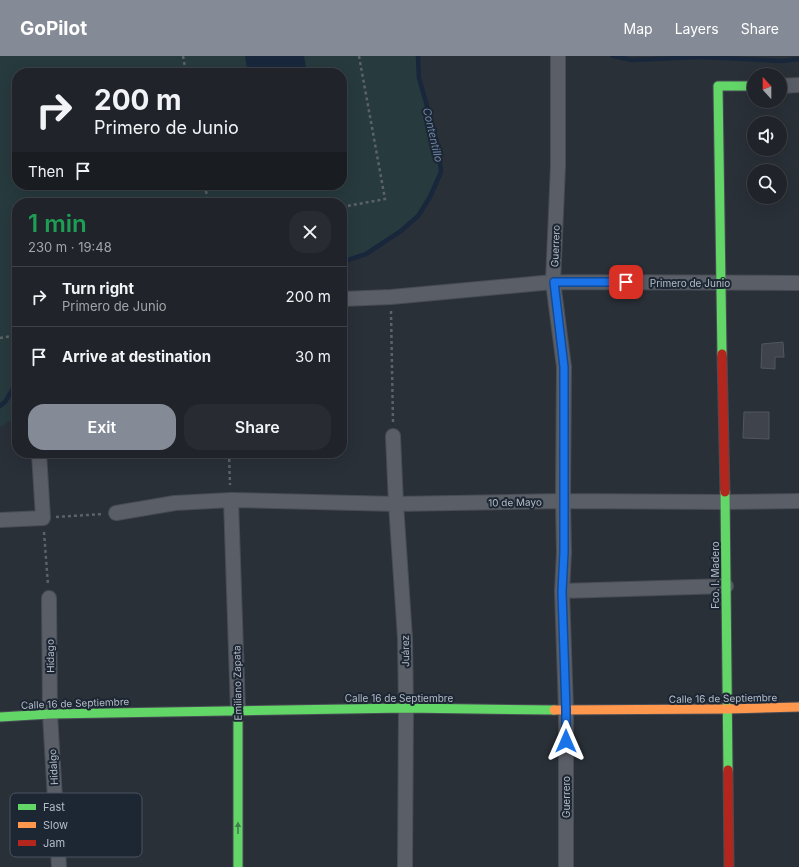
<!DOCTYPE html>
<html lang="en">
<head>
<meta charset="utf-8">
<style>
	:root { --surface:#20242a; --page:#282c32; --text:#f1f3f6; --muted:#a2a4a8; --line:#3d4147; --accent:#848b96 }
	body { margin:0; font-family:Inter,sans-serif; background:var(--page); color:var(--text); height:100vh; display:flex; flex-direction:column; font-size:15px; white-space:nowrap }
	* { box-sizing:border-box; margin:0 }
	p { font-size:13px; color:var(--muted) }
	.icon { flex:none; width:22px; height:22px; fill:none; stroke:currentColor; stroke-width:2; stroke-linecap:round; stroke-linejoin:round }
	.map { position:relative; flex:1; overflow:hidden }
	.drawer { position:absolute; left:12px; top:142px; width:335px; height:260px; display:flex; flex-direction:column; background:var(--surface); border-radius:16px; box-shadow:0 4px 16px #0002,0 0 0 1px var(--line) }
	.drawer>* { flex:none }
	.hud { position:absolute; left:12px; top:12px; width:335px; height:122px; border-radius:16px; box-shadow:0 4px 16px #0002,0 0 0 1px var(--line); background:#20242a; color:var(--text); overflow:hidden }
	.needle { width:26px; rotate:339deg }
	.buttons { position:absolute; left:747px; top:12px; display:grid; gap:8px }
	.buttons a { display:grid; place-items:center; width:40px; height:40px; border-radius:50%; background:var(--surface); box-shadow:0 4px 16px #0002,0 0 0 1px var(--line); font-size:20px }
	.pin { position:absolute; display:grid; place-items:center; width:34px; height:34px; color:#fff; margin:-17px; border-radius:8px; box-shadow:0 2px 6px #0006 }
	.me { position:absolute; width:44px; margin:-22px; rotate:0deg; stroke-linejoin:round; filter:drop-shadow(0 0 3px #0008) }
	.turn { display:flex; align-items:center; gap:14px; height:84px; padding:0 16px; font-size:18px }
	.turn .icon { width:52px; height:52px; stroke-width:2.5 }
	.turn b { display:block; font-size:28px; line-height:34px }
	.then { display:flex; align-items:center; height:38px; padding:0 16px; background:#0003; gap:8px; font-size:15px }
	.round { display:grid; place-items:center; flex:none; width:42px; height:42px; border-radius:16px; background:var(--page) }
	.summary { display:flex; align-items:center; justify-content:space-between; height:68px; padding:0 16px }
	h1 { font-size:24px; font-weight:600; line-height:30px; color:#1e9e55 }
	.button { display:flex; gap:8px; margin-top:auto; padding:8px 16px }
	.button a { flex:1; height:46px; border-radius:16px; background:var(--accent); color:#fff; font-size:16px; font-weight:600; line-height:46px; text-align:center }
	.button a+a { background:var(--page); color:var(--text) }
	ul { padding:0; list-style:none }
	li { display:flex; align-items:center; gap:12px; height:60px; padding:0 16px; border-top:1px solid var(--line) }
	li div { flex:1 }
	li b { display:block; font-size:15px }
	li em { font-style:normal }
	header { display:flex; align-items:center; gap:24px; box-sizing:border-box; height:56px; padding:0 20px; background:var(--accent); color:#fff }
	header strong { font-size:19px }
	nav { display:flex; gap:22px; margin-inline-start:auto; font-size:14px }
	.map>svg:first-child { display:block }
</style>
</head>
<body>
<header>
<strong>GoPilot</strong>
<nav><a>Map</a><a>Layers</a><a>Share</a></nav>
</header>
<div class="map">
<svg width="799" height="811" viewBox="0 0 799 811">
	<rect width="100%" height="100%" fill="#2a3038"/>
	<!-- green -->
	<path fill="#273a3e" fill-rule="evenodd" d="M0 0H418L419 22 433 71 439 95 441 116 430 141 418 160 401 175 366 198 342 206V147H17V361L0 371ZM17 17H342V129H17Z"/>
	<!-- water -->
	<path fill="#19273c" d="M245 0H304L307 17H248Z"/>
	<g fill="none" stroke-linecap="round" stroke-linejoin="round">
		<!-- stream -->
		<path stroke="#19273c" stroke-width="4.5" d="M613 0 632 4 701 1 782 5 799 3
			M342 206 366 198 401 175 418 160 430 141 441 116 439 95 433 71 419 22 418 0
			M0 350 5 346 17 326"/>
	</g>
	<!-- building -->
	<path fill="#3f444c" stroke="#52575f" d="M783 286 784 301H775V313L761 312 762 288Z
		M744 356H769V383L743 382Z"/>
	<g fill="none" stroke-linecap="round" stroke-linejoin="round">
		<!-- street casing -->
		<g stroke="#484c55" stroke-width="16">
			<path id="street" d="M558 0V110L553 226 564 311 563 445 564 496 562 535 566 654V811
				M780 30 799 29
				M342 243 391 241 553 226 799 227
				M393 380 396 448 405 582 406 652 405 811
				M231 444 238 655
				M116 457 175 447 231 444 396 448 563 445 724 446 799 445
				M0 464 43 462 39 397
				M562 535 726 530
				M49 542 50 658 59 811"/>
		</g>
		<!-- fast casing -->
		<g stroke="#484c55" stroke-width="11">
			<path id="fast" d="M722 298 718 30H754
				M725 436 728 714
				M238 655V811
				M0 661 50 658 406 652 554 654"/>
		</g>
		<!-- slow casing -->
		<g stroke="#484c55" stroke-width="11">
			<path id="slow" d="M554 654 727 653 799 651"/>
		</g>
		<!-- jam casing -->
		<g stroke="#484c55" stroke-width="11">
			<path id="jam" d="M722 298 725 436
				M728 714 729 811"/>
		</g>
		<!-- path -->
		<path stroke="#5c6268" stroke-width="2.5" stroke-dasharray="3 3" stroke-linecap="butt" d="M183 0 186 17
			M205 129 208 147
			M342 151 385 143 359 0
			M391 255 393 366
			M0 282 17 279
			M229 397 230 429
			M56 461 103 458
			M44 476 48 529"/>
		<!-- street -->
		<use href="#street" stroke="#5a5e66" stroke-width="14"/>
		<!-- fast -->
		<use href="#fast" stroke="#63d668" stroke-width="9"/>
		<!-- slow -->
		<use href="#slow" stroke="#ff974d" stroke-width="9"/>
		<!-- jam -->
		<use href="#jam" stroke="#b3261e" stroke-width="9"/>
	</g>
	<!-- one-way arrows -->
	<defs><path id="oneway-solid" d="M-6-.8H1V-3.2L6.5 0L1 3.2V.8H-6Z"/></defs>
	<use fill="#407e4e" href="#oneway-solid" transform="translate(238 772) rotate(-90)"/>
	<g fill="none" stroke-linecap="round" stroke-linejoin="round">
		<!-- route casing -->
		<g stroke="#114b97" stroke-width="10">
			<path id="route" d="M566 685V654L562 536 564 496V311L554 226H626"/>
		</g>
		<!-- route -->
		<use href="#route" stroke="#1a73e8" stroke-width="7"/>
	</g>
	<g text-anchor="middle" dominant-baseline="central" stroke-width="4" stroke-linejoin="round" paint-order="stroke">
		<!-- street labels -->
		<g font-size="10" fill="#b4bcc9" stroke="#1d2633">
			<text transform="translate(555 190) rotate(-88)">Guerrero</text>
			<text x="690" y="227">Primero de Junio</text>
			<text transform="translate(515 446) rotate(-1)">10 de Mayo</text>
			<text transform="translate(715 519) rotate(-90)">Fco. I. Madero</text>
			<text transform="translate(405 595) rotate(-91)">Juárez</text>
			<text transform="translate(50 600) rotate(-91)">Hidago</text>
			<text transform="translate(237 627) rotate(-91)">Emiliano Zapata</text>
			<text x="399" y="642">Calle 16 de Septiembre</text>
			<text transform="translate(723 642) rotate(-1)">Calle 16 de Septiembre</text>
			<text transform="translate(75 647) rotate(-2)">Calle 16 de Septiembre</text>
			<text transform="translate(53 711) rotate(-93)">Hidalgo</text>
			<text transform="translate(566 741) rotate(-90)">Guerrero</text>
		</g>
		<!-- water labels -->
		<g font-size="11" font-style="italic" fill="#6d86a8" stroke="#1d2633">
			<text transform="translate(433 79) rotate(77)">Contentillo</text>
		</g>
	</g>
	<!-- legend -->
	<rect x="10" y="737" width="132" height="64" rx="6" fill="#1d2633" stroke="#4a5360" stroke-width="1"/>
	<rect x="18" y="748" width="18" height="6" fill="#63d668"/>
	<rect x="18" y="766" width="18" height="6" fill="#ff974d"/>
	<rect x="18" y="784" width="18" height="6" fill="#b3261e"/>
	<g font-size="11" fill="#b4bcc9">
		<text x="43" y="755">Fast</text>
		<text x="43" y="773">Slow</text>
		<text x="43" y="791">Jam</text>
	</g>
</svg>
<div class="buttons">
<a><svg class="needle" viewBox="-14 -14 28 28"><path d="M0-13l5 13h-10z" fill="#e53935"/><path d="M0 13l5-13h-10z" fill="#a2a4a8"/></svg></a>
<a><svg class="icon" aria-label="sound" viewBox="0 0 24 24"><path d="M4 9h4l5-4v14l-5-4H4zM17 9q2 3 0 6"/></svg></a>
<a><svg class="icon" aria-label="search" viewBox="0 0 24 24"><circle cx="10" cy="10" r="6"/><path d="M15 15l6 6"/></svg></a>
</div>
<div class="pin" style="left:626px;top:226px;background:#d93025"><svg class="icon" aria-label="arrive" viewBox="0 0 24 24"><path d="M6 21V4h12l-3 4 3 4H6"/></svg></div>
<svg class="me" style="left:566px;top:685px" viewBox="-20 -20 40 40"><path d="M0-17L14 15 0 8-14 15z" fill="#1a73e8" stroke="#fff" stroke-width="4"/></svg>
<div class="hud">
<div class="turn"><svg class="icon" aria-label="right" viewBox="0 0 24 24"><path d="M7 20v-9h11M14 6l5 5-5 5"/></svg><div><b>200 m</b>Primero de Junio</div></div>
<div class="then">Then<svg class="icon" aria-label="arrive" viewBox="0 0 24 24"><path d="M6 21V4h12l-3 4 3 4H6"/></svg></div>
</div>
<section class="drawer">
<div class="summary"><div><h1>1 min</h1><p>230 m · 19:48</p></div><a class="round"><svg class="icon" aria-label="close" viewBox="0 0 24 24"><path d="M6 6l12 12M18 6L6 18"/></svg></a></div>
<ul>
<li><svg class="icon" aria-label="right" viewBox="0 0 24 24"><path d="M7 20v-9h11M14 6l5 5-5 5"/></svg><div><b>Turn right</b><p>Primero de Junio</p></div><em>200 m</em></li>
<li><svg class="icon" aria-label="arrive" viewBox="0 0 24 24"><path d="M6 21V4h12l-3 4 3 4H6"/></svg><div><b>Arrive at destination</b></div><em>30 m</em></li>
</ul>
<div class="button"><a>Exit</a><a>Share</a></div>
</section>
</div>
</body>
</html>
